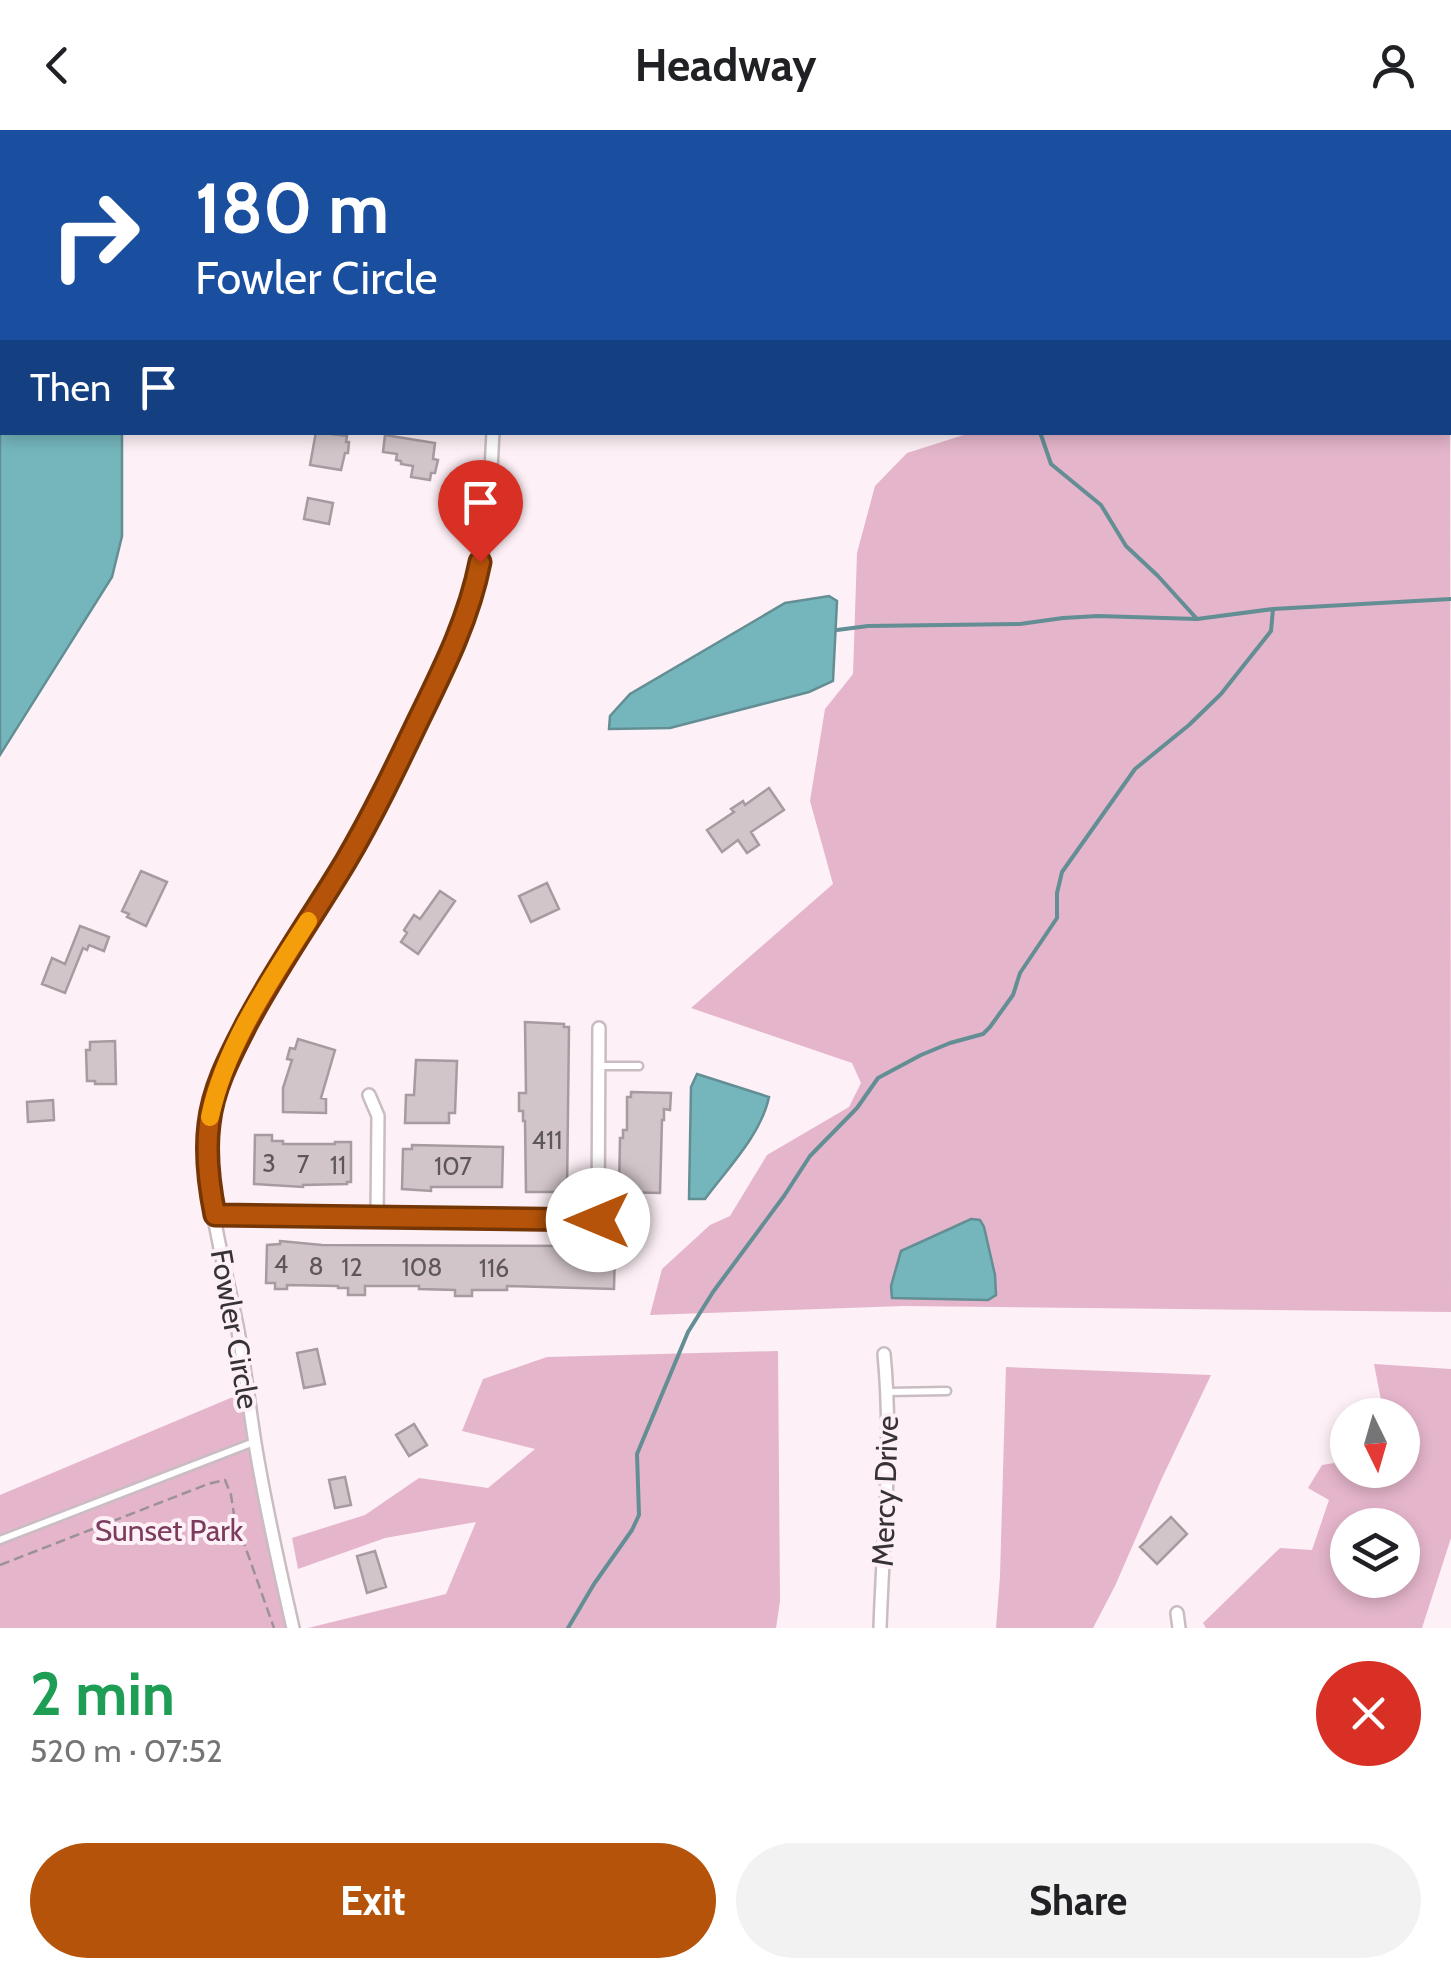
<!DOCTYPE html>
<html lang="en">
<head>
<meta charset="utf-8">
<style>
	:root { --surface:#fff; --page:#f2f2f2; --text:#202124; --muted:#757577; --accent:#b45309 }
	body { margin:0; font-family:Cabin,sans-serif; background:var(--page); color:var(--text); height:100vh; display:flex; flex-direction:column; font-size:38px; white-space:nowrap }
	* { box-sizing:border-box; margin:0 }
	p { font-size:32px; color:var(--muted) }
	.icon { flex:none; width:55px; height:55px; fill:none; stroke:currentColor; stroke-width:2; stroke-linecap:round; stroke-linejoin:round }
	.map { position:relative; height:1498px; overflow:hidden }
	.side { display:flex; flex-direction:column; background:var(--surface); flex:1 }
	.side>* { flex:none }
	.guide { position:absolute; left:0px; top:0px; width:1452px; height:305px; box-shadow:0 5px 15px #0003; background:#1a4fa0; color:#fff; overflow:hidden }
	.needle { width:65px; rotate:175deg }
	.controls { position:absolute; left:1330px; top:1268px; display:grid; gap:20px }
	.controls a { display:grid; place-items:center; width:90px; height:90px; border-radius:50%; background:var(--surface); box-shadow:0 5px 15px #0003; font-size:50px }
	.pin { position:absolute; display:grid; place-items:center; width:85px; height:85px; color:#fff; margin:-102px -42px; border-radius:50% 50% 50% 0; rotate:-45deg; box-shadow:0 0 10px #0007 }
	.pin .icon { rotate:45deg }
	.me { position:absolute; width:110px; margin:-55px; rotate:270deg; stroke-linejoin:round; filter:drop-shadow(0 0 8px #0008) }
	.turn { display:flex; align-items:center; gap:35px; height:210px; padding:0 30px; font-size:45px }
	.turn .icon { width:130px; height:130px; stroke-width:2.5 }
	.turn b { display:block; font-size:70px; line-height:85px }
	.then { display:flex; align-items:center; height:95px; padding:0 30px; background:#0003; gap:20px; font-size:38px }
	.round { display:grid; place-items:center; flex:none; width:105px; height:105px; border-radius:52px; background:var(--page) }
	.overview { display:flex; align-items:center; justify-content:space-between; height:170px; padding:0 30px }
	h1 { font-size:60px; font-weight:700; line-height:75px; color:#1e9e55 }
	.primary-button { display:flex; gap:20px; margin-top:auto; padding:20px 30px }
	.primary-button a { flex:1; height:115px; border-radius:60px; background:var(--accent); color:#fff; font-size:40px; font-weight:700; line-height:115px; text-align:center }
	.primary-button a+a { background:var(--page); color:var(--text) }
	header { display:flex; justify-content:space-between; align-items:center; height:130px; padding:0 30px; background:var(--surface); font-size:45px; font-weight:700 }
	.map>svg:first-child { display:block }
</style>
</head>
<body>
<header><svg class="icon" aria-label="back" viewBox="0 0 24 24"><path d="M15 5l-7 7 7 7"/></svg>Headway<svg class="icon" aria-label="person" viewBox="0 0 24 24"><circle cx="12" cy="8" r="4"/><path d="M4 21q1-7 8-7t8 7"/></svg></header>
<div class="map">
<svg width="1451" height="1498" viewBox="0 0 1451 1498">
	<rect width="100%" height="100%" fill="#fdf0f6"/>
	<!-- green -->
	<path fill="#e5b5cb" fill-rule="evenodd" d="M1450 213 1451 1182 903 1176 650 1185 662 1139 710 1095 730 1086 767 1025 849 977 861 953 852 933 691 878 833 754 810 671 825 579 853 544 857 423 875 356 907 323 970 303 1450 302Z
		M778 1221 780 1471 776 1498H308L446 1464 476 1392 385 1408 298 1439 292 1408 365 1385 419 1348 488 1358 535 1319 462 1301 483 1249 547 1227Z
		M1374 1234 1451 1239V1408L1422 1498H1206L1203 1493 1280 1418 1312 1420 1329 1370 1308 1358 1322 1335 1347 1331 1348 1340H1402V1285H1384ZM1348 1395H1402V1450H1348Z
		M1006 1237 1211 1245 1162 1348 1115 1456 1093 1498H996L1000 1446Z
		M240 1264 255 1312 291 1498H0V1365Z"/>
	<!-- water -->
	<path fill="#75b6bd" stroke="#628e94" stroke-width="2.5" d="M0 85H2V302L122 303V406L112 447 0 625Z
		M829 466 837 471 833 551 809 562 670 598 609 599 610 586 630 564 785 473Z
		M697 944 769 967C761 1005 727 1039 705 1069H689L691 957Z
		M971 1089 980 1090 984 1097 995 1145 996 1165 988 1170 892 1168 891 1156 901 1121Z"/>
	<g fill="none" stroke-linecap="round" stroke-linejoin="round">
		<!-- stream -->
		<path stroke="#628e94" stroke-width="4" d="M20 0V2
			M1040 302 1051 334 1101 375 1126 416 1158 446 1197 489
			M837 500 868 496 1020 494 1063 488 1098 486 1197 489 1273 479 1451 469
			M568 1498 594 1454 632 1400 639 1385 637 1324 688 1202 713 1162 784 1066 810 1026 857 978 878 948 921 925 950 913 983 904 990 897 1013 865 1020 843 1057 788V763L1062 742 1135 639 1189 595 1221 564 1271 501 1273 479"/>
	</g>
	<!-- building -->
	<path fill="#d2c5ca" stroke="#a79aa0" stroke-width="2.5" d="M316 302 347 306 346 312H349L348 323H345L341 340 310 335Z
		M385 305 435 313 433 329 438 330 435 343H431L430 350 411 347 413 336 401 334V331L396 330 397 324 383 322Z
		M308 368 333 373 329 394 304 389Z
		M769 658 784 680 751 702 759 715 747 723 738 710 722 722 707 700 734 682 731 679 743 671 745 675Z
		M141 741 167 752 146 796 127 787 129 784 122 781Z
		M547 753 559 779 531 792 519 766Z
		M440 761 455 771 418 824 401 812 407 803 404 800 414 785 420 789Z
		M80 796 109 807 104 821 89 815 87 820 83 818 65 863 42 854 52 828 65 834Z
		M525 892 564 894V897H569L567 1062H526L525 991H523V981H519V963H526Z
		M298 909 335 920 321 968 326 969V983L283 982V958L292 930 287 929 290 918 295 919Z
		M115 911 116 954H95V951H87L86 920H90V912Z
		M416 930 457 931 455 983H449V993H405L406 965H414Z
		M631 962 671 963 670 980 664 979V990H662L660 1063 619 1062 620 1008H623V1000H627V967H631Z
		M53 970 54 990 28 992 27 972Z
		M255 1005H272V1011H283V1014H335V1012H351V1052H347V1054L303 1055V1057L254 1054Z
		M412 1015 503 1017 502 1057H431V1061L402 1059 403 1019H412Z
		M280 1111 322 1115 602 1116V1118H615L614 1159 507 1156V1160H472V1166H455V1160L419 1159V1156H365V1165H348V1158H338V1156L287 1155V1159H275V1153H266L267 1115 280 1114Z
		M317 1219 325 1254 304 1258 297 1223Z
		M414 1294 427 1315 409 1326 396 1305Z
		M345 1347 351 1375 335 1378 329 1350Z
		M1171 1387 1187 1404 1157 1434 1140 1417Z
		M375 1421 386 1457 367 1463 357 1426Z"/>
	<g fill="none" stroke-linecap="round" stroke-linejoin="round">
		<!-- service casing -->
		<g stroke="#c9bcc2" stroke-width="11">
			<path id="service" d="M600 936H639
				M888 1262 947 1261
				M0 1410 254 1312"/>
		</g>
		<!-- minor casing -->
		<g stroke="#c9bcc2" stroke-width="16">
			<path id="minor" d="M444 0 465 2
				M562 2 564 0
				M369 965 378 986 377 1087
				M215 1085 637 1090
				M598 1090 599 898
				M1177 1483 1179 1498
				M293 1498C279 1437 265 1375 255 1313 249 1276 245 1238 238 1201 226 1138 200 1055 209 992 220 911 294 815 337 745 370 692 398 635 424 578 443 539 463 501 474 460 489 409 490 355 493 302
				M880 1498C883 1407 893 1315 884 1224"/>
		</g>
		<!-- path -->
		<path stroke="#9b9297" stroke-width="2.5" stroke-dasharray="10 5" stroke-linecap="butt" d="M0 1435 208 1354 225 1350 231 1365 234 1385 274 1498"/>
		<!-- service -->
		<use href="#service" stroke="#fff" stroke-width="6"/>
		<!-- minor -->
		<use href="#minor" stroke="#fff" stroke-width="11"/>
	</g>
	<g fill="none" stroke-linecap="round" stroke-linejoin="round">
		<!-- route casing -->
		<g stroke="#753606" stroke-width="25">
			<path id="route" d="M480 432C469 488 444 538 419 589 396 637 373 685 346 731 313 786 276 838 246 895 230 926 213 958 209 994 205 1025 209 1055 215 1085L598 1090"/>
		</g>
		<!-- route -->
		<use href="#route" stroke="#b45309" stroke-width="18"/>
		<!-- slow -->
		<path stroke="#f59e0b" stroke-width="18" d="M210 987C225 916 269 852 308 791"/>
	</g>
	<g text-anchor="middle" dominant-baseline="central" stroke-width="8" stroke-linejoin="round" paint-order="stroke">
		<!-- number labels -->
		<g font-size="25" fill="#5e575a">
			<text x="547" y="1010">411</text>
			<text x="269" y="1033">3</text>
			<text x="303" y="1034">7</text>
			<text x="338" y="1035">11</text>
			<text x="453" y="1036">107</text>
			<text x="281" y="1134">4</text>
			<text x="316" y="1136">8</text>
			<text x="352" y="1137">12</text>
			<text x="422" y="1137">108</text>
			<text x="494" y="1138">116</text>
		</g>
		<!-- street labels -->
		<g font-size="30" fill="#373235" stroke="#fdf0f6">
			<text transform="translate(235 1199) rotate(80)">Fowler Circle</text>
			<text transform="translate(885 1361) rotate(-88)">Mercy Drive</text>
		</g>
		<!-- park labels -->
		<g font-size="30" fill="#7c3c5d" stroke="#fdf0f6">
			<text x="169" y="1400">Sunset Park</text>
		</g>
	</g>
</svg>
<div class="controls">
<a><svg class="needle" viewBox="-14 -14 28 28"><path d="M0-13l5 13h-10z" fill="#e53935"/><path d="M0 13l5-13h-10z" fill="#757577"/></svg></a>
<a><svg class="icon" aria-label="layers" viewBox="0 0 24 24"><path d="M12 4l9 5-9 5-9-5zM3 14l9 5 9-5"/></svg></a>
</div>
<div class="pin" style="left:480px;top:432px;background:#d93025"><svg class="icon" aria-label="arrive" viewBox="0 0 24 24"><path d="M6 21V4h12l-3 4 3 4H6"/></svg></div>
<svg class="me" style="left:598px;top:1090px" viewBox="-20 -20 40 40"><circle r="19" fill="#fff"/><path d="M0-13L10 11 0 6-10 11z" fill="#b45309"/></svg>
<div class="guide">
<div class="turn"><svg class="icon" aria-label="right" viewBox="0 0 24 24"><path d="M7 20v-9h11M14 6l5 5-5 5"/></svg><div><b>180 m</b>Fowler Circle</div></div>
<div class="then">Then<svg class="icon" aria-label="arrive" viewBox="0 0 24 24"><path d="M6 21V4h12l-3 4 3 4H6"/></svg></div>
</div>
</div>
<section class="side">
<div class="overview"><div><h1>2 min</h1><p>520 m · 07:52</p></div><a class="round" style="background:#d93025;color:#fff"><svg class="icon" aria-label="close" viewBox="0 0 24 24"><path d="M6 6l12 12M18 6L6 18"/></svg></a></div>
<div class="primary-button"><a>Exit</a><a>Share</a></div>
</section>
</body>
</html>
